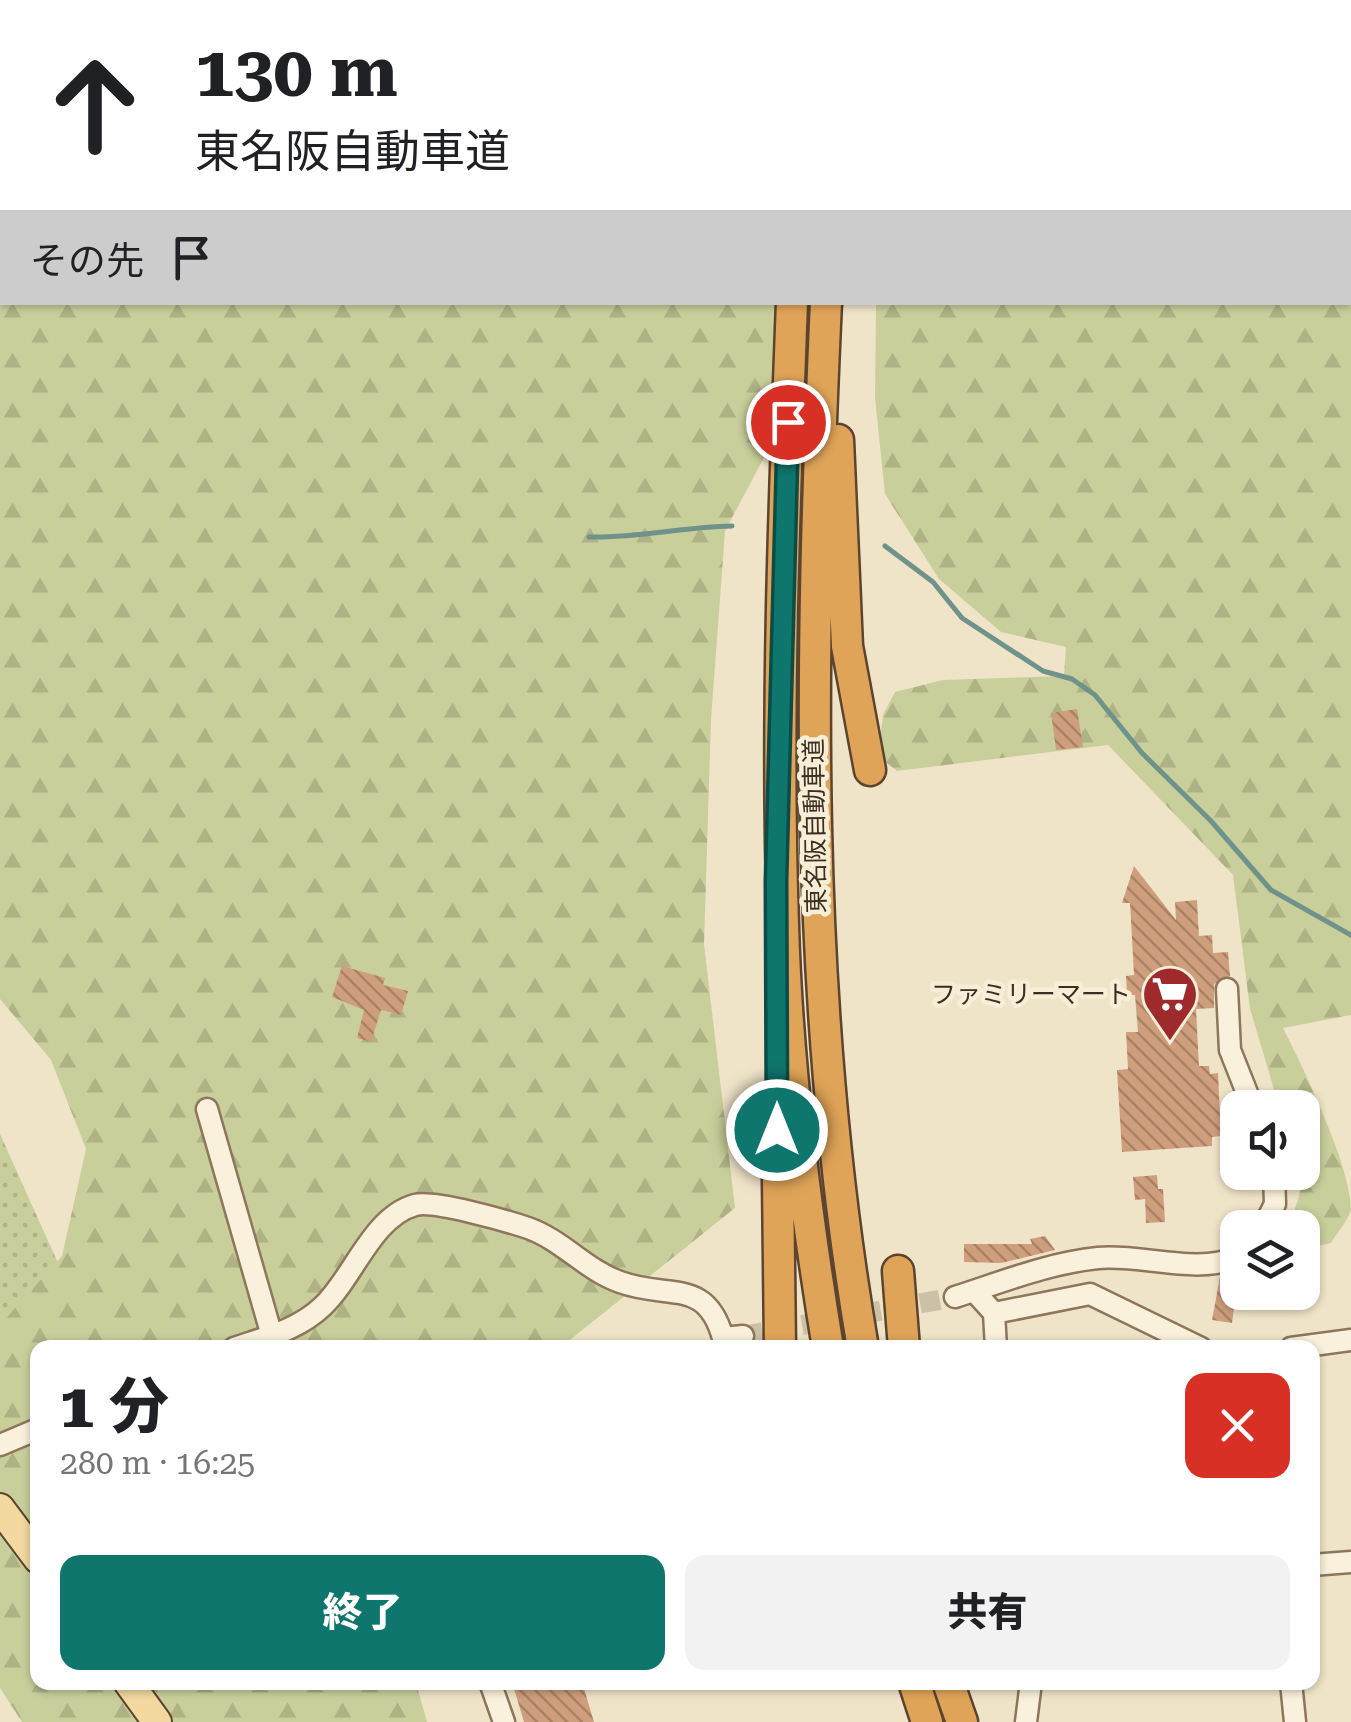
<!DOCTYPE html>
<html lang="ja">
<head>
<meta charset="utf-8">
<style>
	:root { --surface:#fff; --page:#f2f2f2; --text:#202124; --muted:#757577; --accent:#0f766e }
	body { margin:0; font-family:"Roboto Serif","Noto Sans JP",serif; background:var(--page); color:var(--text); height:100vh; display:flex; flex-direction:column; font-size:38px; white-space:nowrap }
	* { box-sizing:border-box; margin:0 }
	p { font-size:32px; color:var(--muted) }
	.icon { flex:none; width:55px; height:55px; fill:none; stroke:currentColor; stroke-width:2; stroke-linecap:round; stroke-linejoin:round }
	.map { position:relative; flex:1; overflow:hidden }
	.side { position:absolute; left:30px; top:1340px; width:1290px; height:350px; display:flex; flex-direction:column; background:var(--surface); border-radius:20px; box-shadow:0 2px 8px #0004 }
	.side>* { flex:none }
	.top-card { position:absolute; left:0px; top:0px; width:1352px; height:305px; box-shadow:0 2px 8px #0004; background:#fff; color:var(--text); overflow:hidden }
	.tools { position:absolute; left:1220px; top:1090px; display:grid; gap:20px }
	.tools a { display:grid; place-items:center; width:100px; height:100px; border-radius:20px; background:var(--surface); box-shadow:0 2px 8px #0004; font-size:50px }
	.pin { position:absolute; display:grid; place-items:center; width:85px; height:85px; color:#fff; margin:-42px; border:5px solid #fff; border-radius:50%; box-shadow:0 2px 10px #0007 }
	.me { position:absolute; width:110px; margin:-55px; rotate:0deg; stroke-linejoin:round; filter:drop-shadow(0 0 8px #0008) }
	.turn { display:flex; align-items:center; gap:35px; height:210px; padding:0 30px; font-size:45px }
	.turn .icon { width:130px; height:130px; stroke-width:2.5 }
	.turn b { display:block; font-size:70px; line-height:85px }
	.then { display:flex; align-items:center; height:95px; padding:0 30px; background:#0003; gap:20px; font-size:38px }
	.round { display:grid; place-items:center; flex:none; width:105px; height:105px; border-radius:20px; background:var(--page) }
	.head { display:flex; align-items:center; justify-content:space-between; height:170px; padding:0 30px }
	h1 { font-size:60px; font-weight:800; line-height:75px }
	.cta { display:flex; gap:20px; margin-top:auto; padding:20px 30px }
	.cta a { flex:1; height:115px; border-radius:20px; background:var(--accent); color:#fff; font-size:40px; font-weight:800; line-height:115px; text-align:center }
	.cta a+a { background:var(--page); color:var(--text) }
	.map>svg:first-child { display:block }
</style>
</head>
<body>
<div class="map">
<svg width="1351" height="1722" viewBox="0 0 1351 1722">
	<defs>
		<pattern id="grass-dots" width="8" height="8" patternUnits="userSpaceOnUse" patternTransform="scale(2.5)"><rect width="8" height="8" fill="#c9cf9b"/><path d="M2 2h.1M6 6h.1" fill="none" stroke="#aeb285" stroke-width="1.8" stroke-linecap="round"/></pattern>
		<pattern id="forest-firs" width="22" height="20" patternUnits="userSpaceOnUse" patternTransform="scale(2.5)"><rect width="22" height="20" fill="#c9cf9b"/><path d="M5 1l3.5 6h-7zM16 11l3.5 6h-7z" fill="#aeb285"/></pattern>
		<pattern id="building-back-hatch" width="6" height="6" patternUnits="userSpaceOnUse" patternTransform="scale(2.5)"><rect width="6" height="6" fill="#cf9f7d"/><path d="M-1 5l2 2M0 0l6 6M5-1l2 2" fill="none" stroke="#a98266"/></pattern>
	</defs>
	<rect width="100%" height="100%" fill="#f0e4c8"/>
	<!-- grass -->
	<path fill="url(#grass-dots)" d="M0 1134 76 1303 0 1352Z"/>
	<!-- forest -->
	<path fill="url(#forest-firs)" d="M879 0H1351V1015L1283 1028C1303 1067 1351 1167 1351 1209 1348 1221 1337 1233 1331 1243L1318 1246 1303 1260 1302 1228 1286 1227C1309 1188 1303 1152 1302 1108L1284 1107 1276 1096 1250 1009 1233 875 1108 745 897 771 878 756 883 715 895 692 943 680 1064 676 1066 647 1001 632 939 579 885 494 875 398 876 303 1350 302V2Z
		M0 93 2 302 846 303 725 531 711 720 704 944 735 1208 561 1347 38 1348V1682L416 1683 427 1722H22L0 1688V1325L62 1256 86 1149 51 1060 0 999Z"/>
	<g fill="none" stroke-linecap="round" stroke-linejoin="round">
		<!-- stream -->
		<path stroke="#6f938a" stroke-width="5" d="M589 537C640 538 682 527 732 526
			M885 546 933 582 962 618 1043 671 1072 679 1095 695 1142 753 1211 821 1271 890 1351 935"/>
	</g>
	<!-- building -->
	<path fill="url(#building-back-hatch)" d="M1077 709 1083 747 1056 750 1051 713Z
		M1134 866 1176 920 1175 902 1197 900 1199 936 1212 935 1213 953 1228 952 1230 976 1214 984V1008L1196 1009 1199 1066H1209L1210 1074 1218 1073 1221 1136 1212 1137V1146L1122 1152 1117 1070 1128 1069 1126 1032H1138L1135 995H1127L1126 976 1134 975 1130 903H1122Z
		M342 966 385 978 383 985 408 991 401 1015 381 1010 371 1042 357 1038 364 1010 332 997Z
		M1157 1175 1158 1189H1163L1165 1222 1146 1223 1145 1199 1135 1200 1133 1177Z
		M1045 1236 1055 1250 1001 1263 964 1262V1244H1032L1030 1239Z
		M1220 1277 1238 1280 1232 1323 1212 1320Z
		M512 1682H582L594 1722H524Z"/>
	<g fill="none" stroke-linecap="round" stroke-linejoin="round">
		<!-- minor-tunnel -->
		<path stroke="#ccc0a6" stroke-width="20" stroke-dasharray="20 10" stroke-linecap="butt" d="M743 1336 955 1297"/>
		<!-- minor casing -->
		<g stroke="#8d765c" stroke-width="25">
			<path id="minor" d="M44 0 47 2
				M420 0V2
				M148 2V0
				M238 2V0
				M649 2 650 0
				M1227 989 1230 1050 1253 1108
				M207 1109 272 1336
				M1263 1228 1275 1204 1274 1172
				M974 1291 994 1313 996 1348
				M955 1297C1002 1282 1049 1263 1098 1258 1143 1254 1196 1275 1238 1257
				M994 1313 1090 1294 1201 1348
				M234 1348C266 1337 298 1330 323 1306 353 1278 372 1217 415 1205 434 1200 507 1221 528 1228 562 1240 586 1270 620 1282 669 1300 706 1277 723 1338L743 1336
				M1291 1348 1351 1340
				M0 1445 38 1429
				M1312 1565 1351 1562
				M490 1682 504 1722
				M1291 1682 1295 1722
				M1026 1722 1031 1682"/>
		</g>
		<!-- major casing -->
		<g stroke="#5b4430" stroke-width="32">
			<path id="major" d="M0 1508 38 1559
				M128 1682 157 1722"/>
		</g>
		<!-- highway casing -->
		<g stroke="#5b4430" stroke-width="35">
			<path id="highway" d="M800 2V0
				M838 2V0
				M792 302C784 510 776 717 783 925 787 1067 805 1208 828 1348
				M826 302C810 653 803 1001 863 1348
				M838 440 847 646 870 770
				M777 1096 780 1348
				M898 1271 904 1348
				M914 1682 927 1722
				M948 1682 962 1722"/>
		</g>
		<!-- minor -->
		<use href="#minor" stroke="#faf1dc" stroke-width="20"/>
		<!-- major -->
		<use href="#major" stroke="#f3d9a0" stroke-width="28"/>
		<!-- highway -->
		<use href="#highway" stroke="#e0a458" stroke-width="30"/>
	</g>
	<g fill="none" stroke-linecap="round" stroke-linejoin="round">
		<!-- route casing -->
		<g stroke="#0a4d48" stroke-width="25">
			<path id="route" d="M777 1130 776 881 788 422"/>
		</g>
		<!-- route -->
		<use href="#route" stroke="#0f766e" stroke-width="18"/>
	</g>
	<!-- icons -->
	<defs>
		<g id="supermarket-pin" transform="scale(2.875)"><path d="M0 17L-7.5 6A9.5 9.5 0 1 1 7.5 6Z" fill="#9e2a2b" stroke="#f7eed8"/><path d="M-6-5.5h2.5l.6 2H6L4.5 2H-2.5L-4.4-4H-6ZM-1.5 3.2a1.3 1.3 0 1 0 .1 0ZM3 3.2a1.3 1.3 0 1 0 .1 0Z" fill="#fff"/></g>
	</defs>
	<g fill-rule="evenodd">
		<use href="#supermarket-pin" x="1170" y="994"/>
	</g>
	<g text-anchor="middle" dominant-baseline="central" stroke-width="9" stroke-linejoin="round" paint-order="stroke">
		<!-- street labels -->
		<g font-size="25" fill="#3d2e20" stroke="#f7eed8">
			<text transform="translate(815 826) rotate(-91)">東名阪自動車道</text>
		</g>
		<!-- poi labels -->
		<g font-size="25" fill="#3d2e20" stroke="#f7eed8" text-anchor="end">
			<text x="1131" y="994">ファミリーマート</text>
		</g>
	</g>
</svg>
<div class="tools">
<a><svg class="icon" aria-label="sound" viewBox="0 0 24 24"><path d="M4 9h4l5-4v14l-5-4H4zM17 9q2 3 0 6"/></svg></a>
<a><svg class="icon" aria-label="layers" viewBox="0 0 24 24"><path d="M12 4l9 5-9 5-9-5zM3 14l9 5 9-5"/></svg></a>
</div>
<div class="pin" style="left:788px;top:422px;background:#d93025"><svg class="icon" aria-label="arrive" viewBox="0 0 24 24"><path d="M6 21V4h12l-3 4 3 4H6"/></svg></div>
<svg class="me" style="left:777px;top:1130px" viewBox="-20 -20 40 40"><circle r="17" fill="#0f766e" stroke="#fff" stroke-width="3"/><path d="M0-11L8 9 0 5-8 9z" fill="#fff"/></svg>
<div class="top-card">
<div class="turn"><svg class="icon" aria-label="ahead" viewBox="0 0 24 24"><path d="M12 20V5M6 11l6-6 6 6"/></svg><div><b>130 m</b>東名阪自動車道</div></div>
<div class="then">その先<svg class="icon" aria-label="arrive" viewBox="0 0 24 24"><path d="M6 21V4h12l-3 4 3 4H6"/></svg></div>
</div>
<section class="side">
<div class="head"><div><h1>1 分</h1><p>280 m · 16:25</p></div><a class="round" style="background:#d93025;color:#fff"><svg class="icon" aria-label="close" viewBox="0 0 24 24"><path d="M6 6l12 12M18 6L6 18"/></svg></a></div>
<div class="cta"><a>終了</a><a>共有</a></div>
</section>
</div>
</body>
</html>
